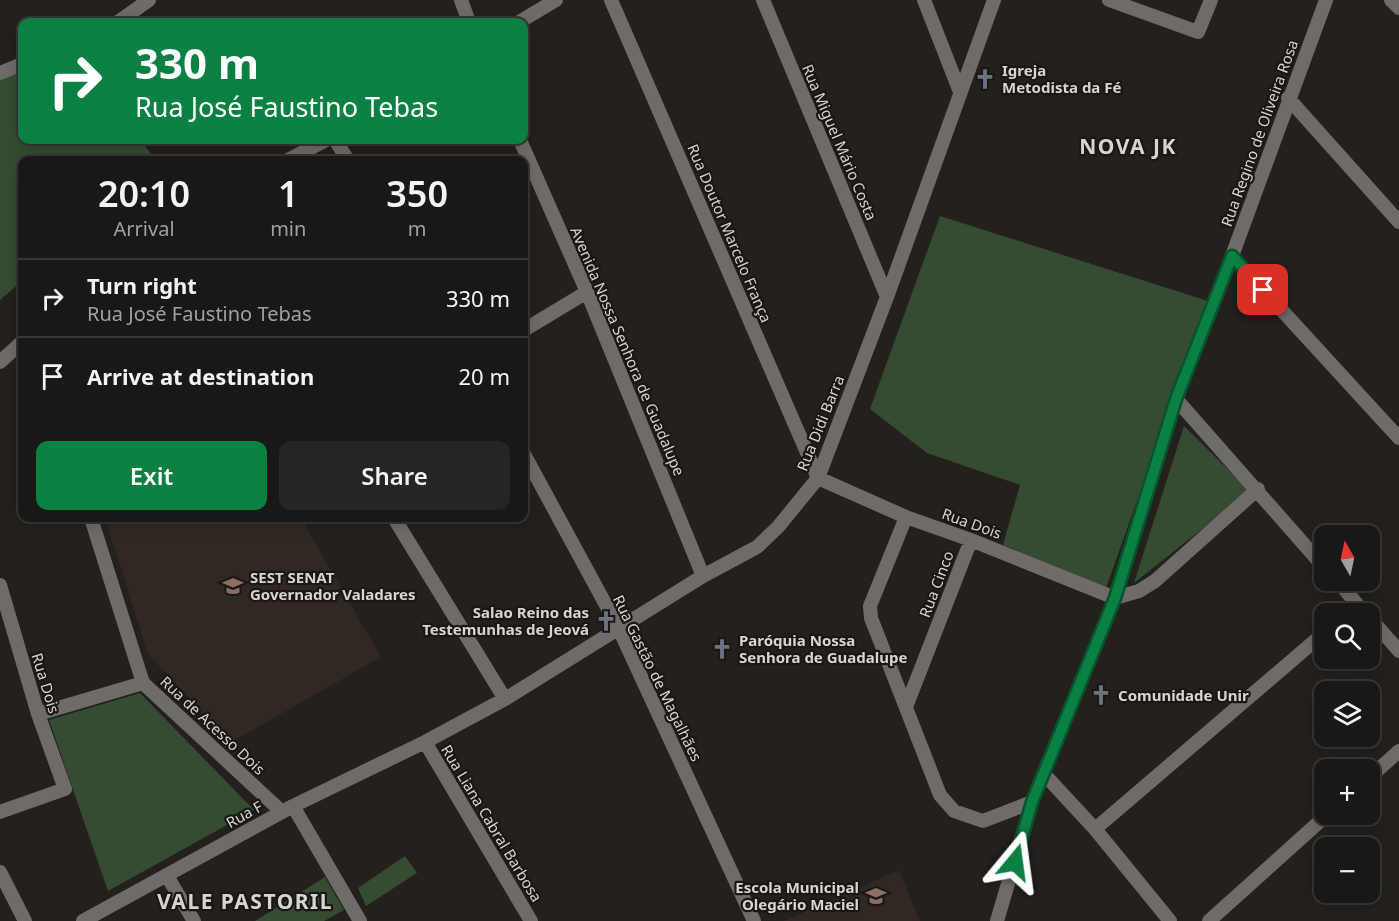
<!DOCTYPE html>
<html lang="en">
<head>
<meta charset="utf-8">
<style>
	:root { --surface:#1a1816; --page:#272523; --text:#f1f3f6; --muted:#9fa0a1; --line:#383735; --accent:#0b8043 }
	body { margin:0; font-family:"Noto Sans",sans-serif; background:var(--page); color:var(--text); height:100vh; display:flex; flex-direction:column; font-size:22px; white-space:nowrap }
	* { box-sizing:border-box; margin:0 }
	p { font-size:20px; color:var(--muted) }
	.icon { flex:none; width:33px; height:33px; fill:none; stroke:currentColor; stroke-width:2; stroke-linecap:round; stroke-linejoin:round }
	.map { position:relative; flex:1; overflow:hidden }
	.side { position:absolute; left:18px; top:156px; width:510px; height:366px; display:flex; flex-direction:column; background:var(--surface); border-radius:12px; box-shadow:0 3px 15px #0003,0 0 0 2px var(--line) }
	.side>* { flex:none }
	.banner { position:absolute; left:18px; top:18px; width:510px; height:126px; border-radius:12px; box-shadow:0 3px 15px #0003,0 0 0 2px var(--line); background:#0b8043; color:#fff; overflow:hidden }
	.needle { width:39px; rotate:351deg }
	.fabs { position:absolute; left:1314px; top:525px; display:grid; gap:12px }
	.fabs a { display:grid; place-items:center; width:66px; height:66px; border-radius:12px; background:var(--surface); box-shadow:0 3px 15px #0003,0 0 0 2px var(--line); font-size:30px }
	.pin { position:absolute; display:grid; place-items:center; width:51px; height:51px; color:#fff; margin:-26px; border-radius:12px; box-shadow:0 3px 9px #0006 }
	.me { position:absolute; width:66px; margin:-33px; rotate:16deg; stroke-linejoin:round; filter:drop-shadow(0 0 4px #0008) }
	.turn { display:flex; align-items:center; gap:21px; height:126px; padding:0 18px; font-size:27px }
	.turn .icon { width:78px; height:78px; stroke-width:2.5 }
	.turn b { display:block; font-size:42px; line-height:51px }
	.eta { display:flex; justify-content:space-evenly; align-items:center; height:102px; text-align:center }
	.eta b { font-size:36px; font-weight:600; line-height:42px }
	.button { display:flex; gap:12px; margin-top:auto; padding:12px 18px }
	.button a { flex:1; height:69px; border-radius:12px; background:var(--accent); color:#fff; font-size:24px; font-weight:600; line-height:69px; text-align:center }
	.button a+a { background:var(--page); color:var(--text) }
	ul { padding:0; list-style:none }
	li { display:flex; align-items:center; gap:18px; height:78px; padding:0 18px; border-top:2px solid var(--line) }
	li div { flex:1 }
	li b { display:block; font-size:22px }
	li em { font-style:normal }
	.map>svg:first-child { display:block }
</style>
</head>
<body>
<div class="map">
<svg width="1399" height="921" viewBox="0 0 1399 921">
	<rect width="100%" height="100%" fill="#23201e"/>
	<!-- built -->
	<path fill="#302822" d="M105 518H301L381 657 230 743 148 654Z
		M899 870 920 921H784Z"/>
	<!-- green -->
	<path fill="#354c32" d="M22 67V140H140L156 160H22V281L0 300V75Z
		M940 216 1208 301 1106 588 1003 545 1020 485 927 453 870 409Z
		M1184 426 1250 491 1134 583Z
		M140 693 254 810 108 891 49 720Z
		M405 856 417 873 366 906 358 888Z
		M325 877 344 910 324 921H255Z"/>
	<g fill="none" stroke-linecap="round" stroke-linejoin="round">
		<!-- minor -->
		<path stroke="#6f6b68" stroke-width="14" d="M461 0 469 22
			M611 0 818 478
			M763 0 887 297
			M924 0 960 92
			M1109 0 1198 32 1211 0
			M1391 0 1399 8
			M118 22 149 0
			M519 22 556 0
			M0 73 22 64
			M1288 98 1399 222
			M335 140 348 160
			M520 140 587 292 703 576
			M288 160 326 140
			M1232 256 1399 438
			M524 330 587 292
			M0 362 22 342
			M1176 399 1324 567
			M524 454 619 629 754 921
			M818 478 906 517 971 540 1115 598
			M906 517 870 606 871 618 940 795 954 811 983 821 1032 802
			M91 518 143 683 282 812
			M394 518 505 699
			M1337 580 1365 614
			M0 585 38 714 65 789 0 812
			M1115 598 1139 591 1155 581 1258 489
			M1370 618 1399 651
			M906 707 971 540
			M38 714 143 683
			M425 742 531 921
			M1044 774 1095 829 1170 921
			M1370 777 1399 751
			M293 806 360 921
			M1095 829 1324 633
			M0 872 25 921
			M167 876 194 921
			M83 921 293 806 425 742 505 699 703 576 757 547 778 527 818 478 887 297 994 0
			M997 921 1032 802 1115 598 1176 399 1232 256 1326 0
			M1209 921 1328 814"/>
	</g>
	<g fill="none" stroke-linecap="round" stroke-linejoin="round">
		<!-- route casing -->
		<g stroke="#07532c" stroke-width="15">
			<path id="route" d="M1015 862 1032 802 1115 598 1176 399 1232 256 1263 290"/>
		</g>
		<!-- route -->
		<use href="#route" stroke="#0b8043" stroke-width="10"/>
	</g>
	<!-- icons -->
	<defs>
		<g id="church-bare" transform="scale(1.62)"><path d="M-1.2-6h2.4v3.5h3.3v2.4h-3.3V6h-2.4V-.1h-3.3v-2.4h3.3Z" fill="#6b7280" stroke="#1a1714" stroke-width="2.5" paint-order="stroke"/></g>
		<g id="school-bare" transform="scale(1.62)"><path d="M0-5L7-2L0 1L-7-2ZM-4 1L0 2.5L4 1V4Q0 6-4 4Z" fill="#8d6e63" stroke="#1a1714" stroke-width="2.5" paint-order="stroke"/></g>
	</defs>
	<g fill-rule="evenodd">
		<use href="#church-bare" x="985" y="79"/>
		<use href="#school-bare" x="233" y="586"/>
		<use href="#church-bare" x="606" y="621"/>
		<use href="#church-bare" x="722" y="649"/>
		<use href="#church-bare" x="1101" y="695"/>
		<use href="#school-bare" x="876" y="896"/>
	</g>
	<g text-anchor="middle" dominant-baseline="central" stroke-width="4.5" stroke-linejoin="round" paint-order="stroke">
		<!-- poi labels -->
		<g font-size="15" font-weight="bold" fill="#d7d5d3" stroke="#1a1714" text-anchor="start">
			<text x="1002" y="70">Igreja<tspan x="1002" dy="17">Metodista da Fé</tspan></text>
			<text x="250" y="577">SEST SENAT<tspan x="250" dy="17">Governador Valadares</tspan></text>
			<text x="589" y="612" text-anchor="end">Salao Reino das<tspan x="589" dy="17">Testemunhas de Jeová</tspan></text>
			<text x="739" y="640">Paróquia Nossa<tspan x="739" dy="17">Senhora de Guadalupe</tspan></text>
			<text x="1118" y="695">Comunidade Unir</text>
			<text x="859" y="887" text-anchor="end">Escola Municipal<tspan x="859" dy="17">Olegário Maciel</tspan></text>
		</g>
		<!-- street labels -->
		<g font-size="15" fill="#d7d5d3" stroke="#1a1714">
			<text transform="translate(1259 133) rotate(-70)">Rua Regino de Oliveira Rosa</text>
			<text transform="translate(840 142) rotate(67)">Rua Miguel Mário Costa</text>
			<text transform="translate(730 233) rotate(67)">Rua Doutor Marcelo França</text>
			<text transform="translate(628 351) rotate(67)">Avenida Nossa Senhora de Guadalupe</text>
			<text transform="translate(820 423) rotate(-68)">Rua Didi Barra</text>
			<text transform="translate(972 523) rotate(20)">Rua Dois</text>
			<text transform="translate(936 584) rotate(-69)">Rua Cinco</text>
			<text transform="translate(658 678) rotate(64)">Rua Gastão de Magalhães</text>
			<text transform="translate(46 683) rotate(73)">Rua Dois</text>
			<text transform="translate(213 725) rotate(43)">Rua de Acesso Dois</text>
			<text transform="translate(244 814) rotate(-29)">Rua F</text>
			<text transform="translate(492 823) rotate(59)">Rua Liana Cabral Barbosa</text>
		</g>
		<!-- district labels -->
		<g font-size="21" font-weight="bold" letter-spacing="1.5" fill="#d7d5d3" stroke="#1a1714">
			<text x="1128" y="146">NOVA JK</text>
			<text x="245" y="901">VALE PASTORIL</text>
		</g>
	</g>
</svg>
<div class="fabs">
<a><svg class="needle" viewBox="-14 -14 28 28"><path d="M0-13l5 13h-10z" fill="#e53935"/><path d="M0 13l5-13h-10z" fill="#9fa0a1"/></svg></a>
<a><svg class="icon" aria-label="search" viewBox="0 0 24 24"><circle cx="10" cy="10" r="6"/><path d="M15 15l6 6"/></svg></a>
<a><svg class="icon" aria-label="layers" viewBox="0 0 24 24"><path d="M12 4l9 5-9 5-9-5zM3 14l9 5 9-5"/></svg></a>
<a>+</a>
<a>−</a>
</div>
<div class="pin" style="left:1263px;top:290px;background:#d93025"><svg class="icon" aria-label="arrive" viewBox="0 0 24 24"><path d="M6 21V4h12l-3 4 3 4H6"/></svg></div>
<svg class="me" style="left:1015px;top:862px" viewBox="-20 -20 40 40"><path d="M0-17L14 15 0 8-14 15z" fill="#0b8043" stroke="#fff" stroke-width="4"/></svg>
<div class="banner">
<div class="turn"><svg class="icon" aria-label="right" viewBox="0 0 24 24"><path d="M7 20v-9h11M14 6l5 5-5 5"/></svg><div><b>330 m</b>Rua José Faustino Tebas</div></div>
</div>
<section class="side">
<div class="eta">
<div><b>20:10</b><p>Arrival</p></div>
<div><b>1</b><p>min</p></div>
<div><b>350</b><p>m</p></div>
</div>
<ul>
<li><svg class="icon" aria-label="right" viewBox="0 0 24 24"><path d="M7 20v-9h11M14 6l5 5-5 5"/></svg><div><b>Turn right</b><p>Rua José Faustino Tebas</p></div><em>330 m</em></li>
<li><svg class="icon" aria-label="arrive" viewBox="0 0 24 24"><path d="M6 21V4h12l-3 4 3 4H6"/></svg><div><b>Arrive at destination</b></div><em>20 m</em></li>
</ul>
<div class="button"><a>Exit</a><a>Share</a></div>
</section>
</div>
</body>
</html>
